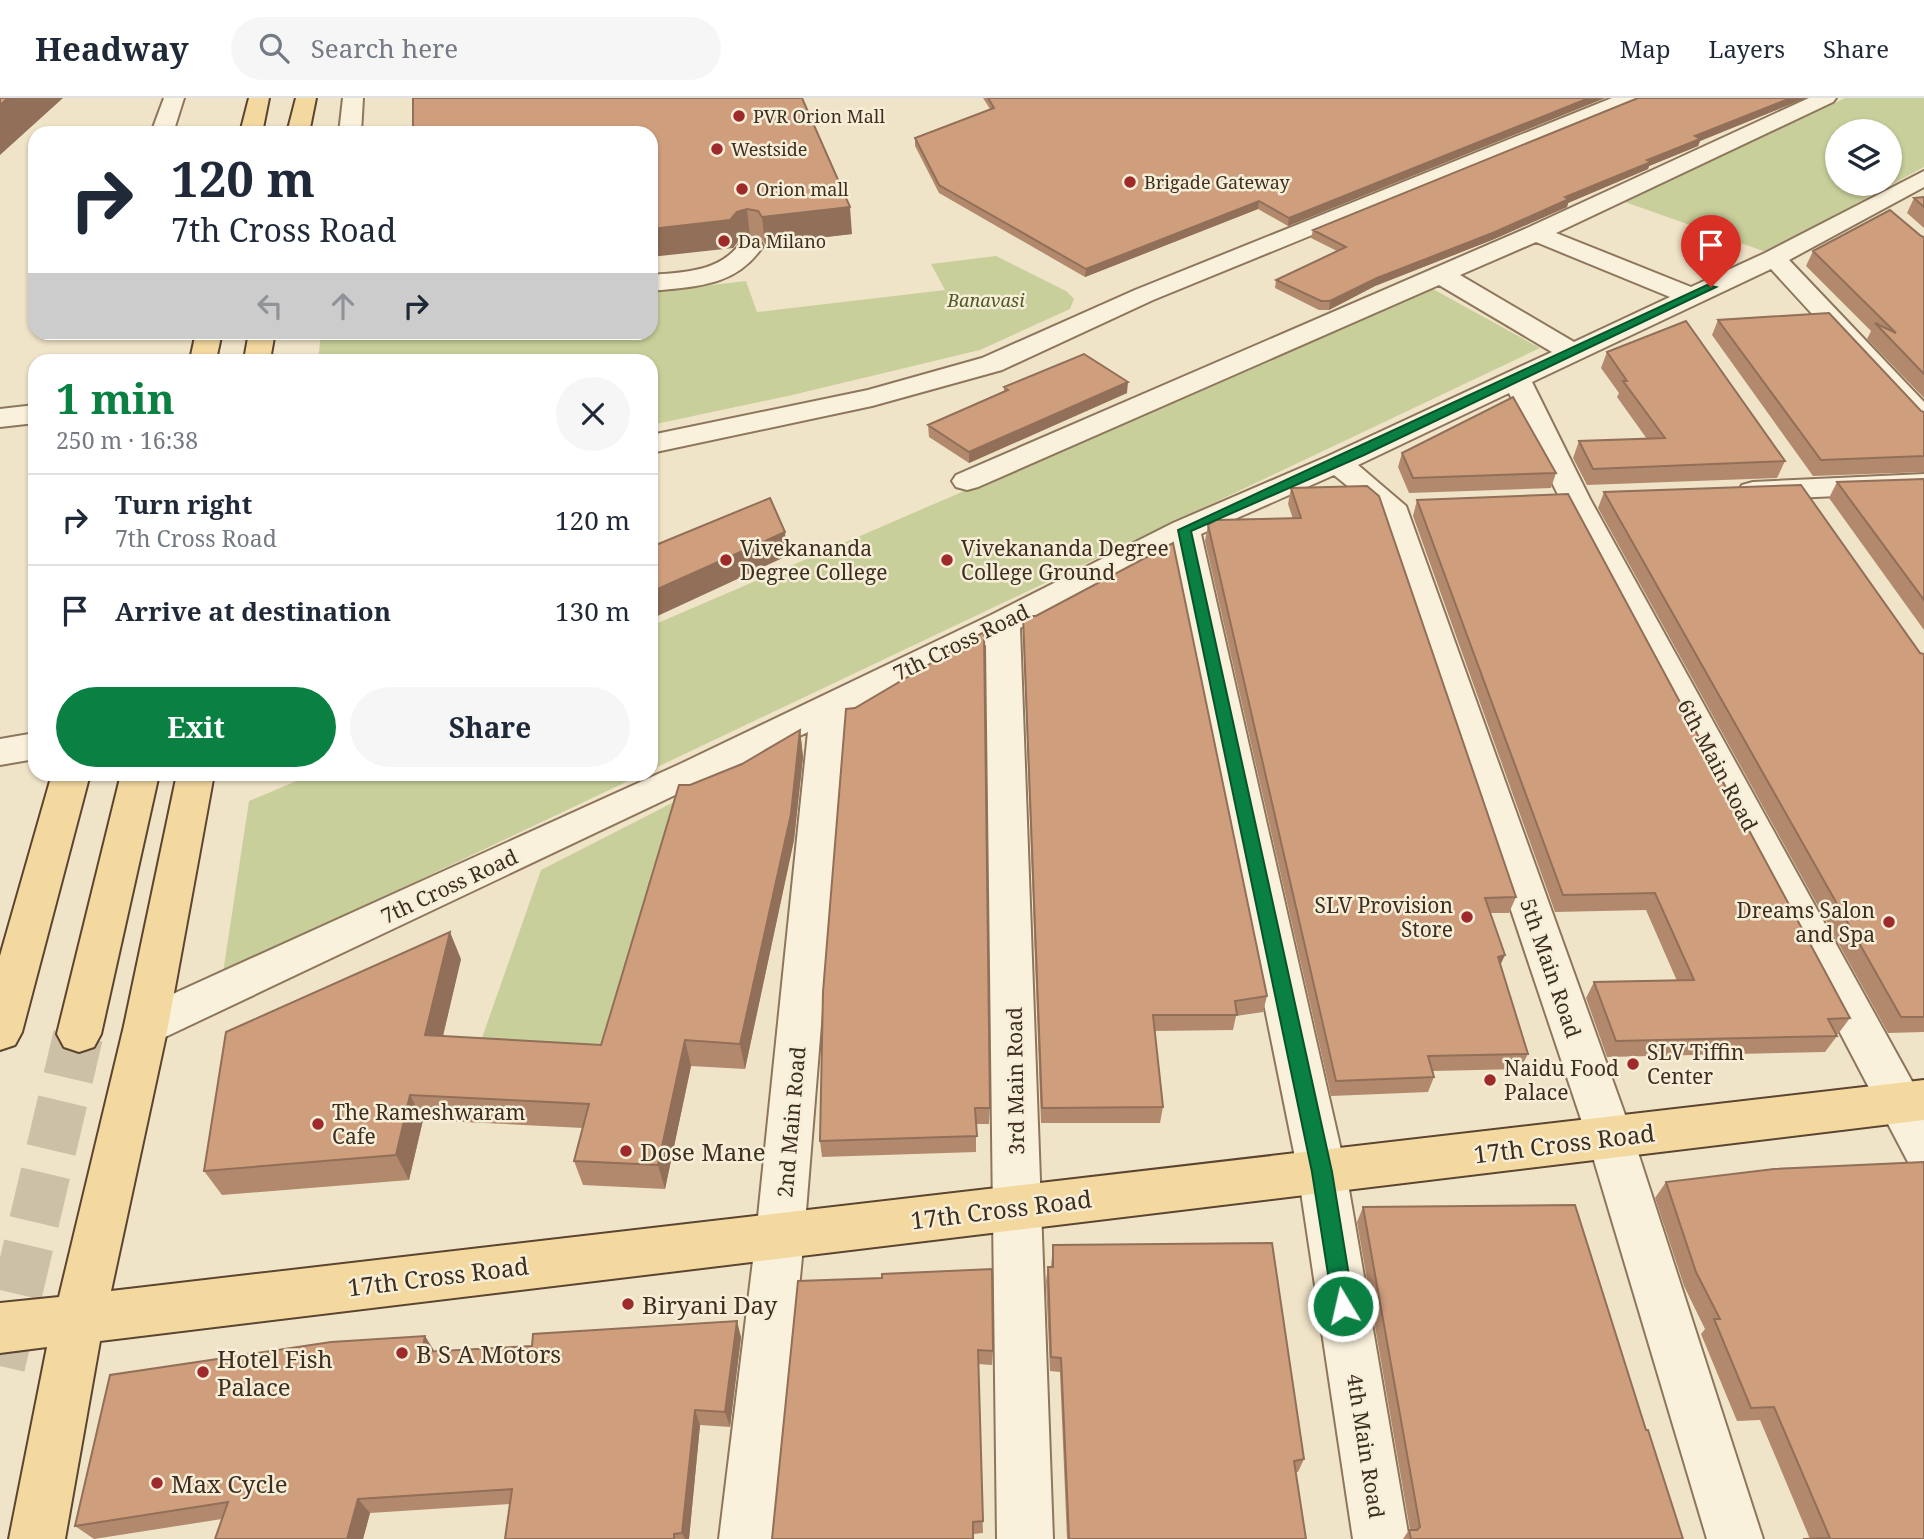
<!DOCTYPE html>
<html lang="en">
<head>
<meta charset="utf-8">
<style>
	:root { --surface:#fff; --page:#f6f6f7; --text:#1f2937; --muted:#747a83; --line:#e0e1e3; --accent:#0b8043 }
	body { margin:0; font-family:"Noto Serif",serif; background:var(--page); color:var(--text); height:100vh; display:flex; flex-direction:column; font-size:26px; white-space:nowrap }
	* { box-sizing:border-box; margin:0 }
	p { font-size:23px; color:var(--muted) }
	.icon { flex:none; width:38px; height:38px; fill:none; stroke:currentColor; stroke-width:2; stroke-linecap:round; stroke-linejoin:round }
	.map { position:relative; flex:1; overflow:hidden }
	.details { position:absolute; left:28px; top:256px; width:630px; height:427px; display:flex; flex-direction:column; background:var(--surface); border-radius:21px; box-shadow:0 2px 5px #0004 }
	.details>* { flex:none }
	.hud { position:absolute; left:28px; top:28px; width:630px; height:214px; border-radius:21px; box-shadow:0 2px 5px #0004; background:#fff; color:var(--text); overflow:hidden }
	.tools { position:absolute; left:1825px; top:21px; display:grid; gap:14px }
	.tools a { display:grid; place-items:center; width:77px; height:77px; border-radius:50%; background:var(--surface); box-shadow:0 2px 5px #0004; font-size:35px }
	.pin { position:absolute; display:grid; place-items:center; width:60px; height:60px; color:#fff; margin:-72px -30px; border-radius:50% 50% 50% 0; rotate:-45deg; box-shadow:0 0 7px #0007 }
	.pin .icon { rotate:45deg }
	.me { position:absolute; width:77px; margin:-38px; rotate:351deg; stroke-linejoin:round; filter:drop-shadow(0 0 5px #0008) }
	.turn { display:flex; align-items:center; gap:24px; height:147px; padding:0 28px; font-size:32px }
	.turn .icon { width:91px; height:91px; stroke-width:2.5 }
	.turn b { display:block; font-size:49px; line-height:60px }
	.lanes { display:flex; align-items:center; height:66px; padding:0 28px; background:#0003; justify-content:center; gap:35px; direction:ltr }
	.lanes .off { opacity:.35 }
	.round { display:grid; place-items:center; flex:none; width:74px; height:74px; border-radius:37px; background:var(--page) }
	.head { display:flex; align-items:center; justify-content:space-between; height:119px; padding:0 28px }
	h1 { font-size:42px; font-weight:700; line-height:52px; color:var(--accent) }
	.button { display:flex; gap:14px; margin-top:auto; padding:14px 28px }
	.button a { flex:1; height:80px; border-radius:42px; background:var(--accent); color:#fff; font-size:28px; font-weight:700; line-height:80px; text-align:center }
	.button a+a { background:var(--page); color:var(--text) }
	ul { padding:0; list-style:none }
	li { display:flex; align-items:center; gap:21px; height:91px; padding:0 28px; border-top:2px solid var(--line) }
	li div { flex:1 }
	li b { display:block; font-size:26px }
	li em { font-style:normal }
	header { display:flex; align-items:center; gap:42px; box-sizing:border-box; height:98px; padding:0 35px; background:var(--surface); border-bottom:2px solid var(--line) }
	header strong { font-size:33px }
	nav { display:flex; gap:38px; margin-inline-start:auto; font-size:24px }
	.search { width:490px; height:63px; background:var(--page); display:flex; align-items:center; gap:18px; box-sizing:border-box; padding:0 24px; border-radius:38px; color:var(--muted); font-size:26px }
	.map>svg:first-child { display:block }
</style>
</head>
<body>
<header>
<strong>Headway</strong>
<div class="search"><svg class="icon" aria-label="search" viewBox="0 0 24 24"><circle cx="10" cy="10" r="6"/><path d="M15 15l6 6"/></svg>Search here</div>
<nav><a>Map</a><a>Layers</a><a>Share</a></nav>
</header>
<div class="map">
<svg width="1924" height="1441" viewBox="0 0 1924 1441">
	<rect width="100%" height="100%" fill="#f0e4c8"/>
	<!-- green -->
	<path fill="#c9cf9b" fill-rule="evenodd" d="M1845 0H1924V69L1766 154 1625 104ZM1838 33H1890V86H1838Z
		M996 158 1066 193 1074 201 1070 211 980 252 788 298 651 327V262H318L321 235 651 234V194L746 183 757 214 945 192 931 166Z
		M1433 191 1540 250 651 672V528Z
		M313 676H643L223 875 249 703Z
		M674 704 599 966 476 957 541 772Z"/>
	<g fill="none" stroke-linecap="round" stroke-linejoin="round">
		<!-- major-tunnel-far1 -->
		<path stroke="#ccc0a6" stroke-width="38" stroke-dasharray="38 19" stroke-linecap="butt" d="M78 940 79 936"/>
		<!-- major-tunnel -->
		<path stroke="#ccc0a6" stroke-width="50" stroke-dasharray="50 24" stroke-linecap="butt" d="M0 1268 78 938"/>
		<!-- minor casing -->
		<g stroke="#8d765c" stroke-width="4">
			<path id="minor" d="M164 0H184L173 35H151Z
				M343 0H363L361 35H339Z
				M1612 0H1640L1637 4 1153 202 1002 272 872 308 651 355V337L868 292 982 260 1135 192Z
				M1809 0H1836L1833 4 1556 135 1691 189 1765 155 1924 73V89L1789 162 1924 304V330L1914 327 1771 171 1532 284 1590 401 1924 1005V1070L1908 1064 1560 401 1509 295 1358 367 1406 408 1633 1039 1763 1441H1707L1587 1039 1377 412 1334 377 1201 436 1346 1074 1409 1441H1353L1298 1074 1172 451 1020 530 1053 1441H997L986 547 846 616 804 1138 775 1441H719L756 1138 808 634 161 941 146 946 131 941 124 928 131 915 680 666 991 517 1173 425 1326 359 1552 254 1439 187 978 389 967 392 956 389 952 383 956 377 1527 130ZM1536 144 1670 199 1574 244 1460 177Z
				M751 141 760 143 763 148C736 189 696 188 651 193V177C686 174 721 174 742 143Z
				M35 307V325L0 329V311Z
				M1924 376V394L1753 402 1742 399 1738 393 1742 387 1753 384Z
				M35 635V661L0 667V641Z"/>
		</g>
		<!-- major casing -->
		<g stroke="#5b4430" stroke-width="4">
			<path id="major" d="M249 0H269L262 35H240Z
				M296 0H316L309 35H287Z
				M196 234H222L216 262H190Z
				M249 234H275L270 262H244Z
				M52 676H90L22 934 15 947 0 952V858Z
				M121 676H159L101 936 94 949 79 954 64 949 57 936Z
				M177 676H214L168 928 111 1193 1924 982V1022L100 1243 65 1441H9L47 1249 0 1255V1205L59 1199 124 928Z"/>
		</g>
		<!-- minor -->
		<use href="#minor" fill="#faf1dc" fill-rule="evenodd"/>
		<!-- major -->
		<use href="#major" fill="#f3d9a0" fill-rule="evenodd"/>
	</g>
	<!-- wall -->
	<path fill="#b2896c" d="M413 0 852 136 765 146 761 140 750 138 740 141 733 150Z
		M983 0H1605L1288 128 1258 111 1085 179 939 95 915 48V40L990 11Z
		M1638 0H1806L1700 43 1698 48 1649 68 1648 71 1568 105 1567 109 1492 142 1375 188 1329 212H1319L1275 190 1276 182 1337 153 1311 140 1313 132Z
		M1924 99V130L1907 115 1914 100Z
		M1921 138 1924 139V300L1867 241 1871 233 1806 168 1813 153Z
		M1718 222 1924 314V374L1813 378 1712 237Z
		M1607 254 1785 363 1777 380 1587 387 1573 360 1579 343 1647 341 1617 299 1619 295 1601 270Z
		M1004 289 1127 295 969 365 929 339 928 327 1004 293Z
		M1402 355 1556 375 1551 390 1409 395 1398 369Z
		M1924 381V532L1829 400 1837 384Z
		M1291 390 1516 799 1509 815H1490L1500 867 1528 956 1520 971 1433 973 1434 979 1428 994 1331 998 1205 443 1208 427 1293 421 1288 406Z
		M1604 394 1920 555 1924 556V934L1888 935 1598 410Z
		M1417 402 1850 920 1838 936H1836L1837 938 1825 954 1607 959 1586 900 1594 884 1677 883 1646 812 1555 814 1413 418Z
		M1023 518 1267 898 1263 914 1236 918 1233 932 1155 933 1163 1009 1160 1025H1041L1023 534Z
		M800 632 803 659 794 742 745 971 691 968 665 1091 583 1087 574 1063 583 1030 423 1022 409 1082 222 1097 204 1073 461 861 443 938 601 947 690 687 742 666Z
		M823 894 990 1010 989 1026H976V1054L822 1059 820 1043Z
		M1666 1084 1924 1441H1810L1760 1322 1737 1323 1701 1236 1705 1231 1684 1188 1655 1100Z
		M1363 1109 1646 1332 1683 1441 1410 1432 1357 1124Z
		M1053 1147 1304 1361 1298 1374H1296L1306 1441H1067L1060 1274 1050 1273 1046 1183 1048 1169H1051Z
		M798 1183 993 1253 992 1267 978 1266 983 1435 973 1436Z
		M741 1239 730 1329 700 1327 689 1441H505L510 1406 370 1415 363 1441H215L222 1421 94 1441 75 1428 435 1254Z
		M1409 1432 1411 1441H1403Z"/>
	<!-- shaded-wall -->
	<path fill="#916f58" d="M8 0H63L0 57V7Z
		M1589 0H1605L1288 128 1289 120Z
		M1791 0H1806L1700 43 1698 48 1649 68 1648 71 1568 105 1567 109 1492 142 1375 188 1329 212 1330 203 1377 180 1565 99 1695 38Z
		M1259 103 1258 111 1085 179 1086 171Z
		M850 109 852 136 765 146 762 119Z
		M747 111 750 138 740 141 733 150 651 159V131Z
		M1128 284 1127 295 969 365V354Z
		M785 434 787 458 651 521V494Z
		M800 632 803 659 794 742 745 971 740 946Z
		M450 834 461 861 437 963 425 937Z
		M1505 857 1498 872V859Z
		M685 942 691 968 665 1091 658 1067Z
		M410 997 423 1022 409 1082 396 1057Z
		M737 1223 741 1239 730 1329 725 1314Z
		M425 1238 435 1254H422Z
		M695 1312 700 1327 689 1441H685L682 1435Z
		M358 1401 370 1415 363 1441H347Z"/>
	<!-- building -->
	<path fill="#cf9f7d" stroke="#916f58" stroke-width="2" d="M0 0H8L0 7Z
		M413 0H802L850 109 762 119 758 113 747 111 737 114 730 122 651 131V35H413Z
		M988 0H1589L1289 120 1259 103 1086 171 939 87 915 40 994 10Z
		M1638 0H1791L1695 38 1700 41 1647 62 1651 64 1565 99 1569 101 1495 134 1377 180 1330 203H1321L1276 182 1346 149 1313 132Z
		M1924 99V109L1914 100Z
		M1890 112 1921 138 1924 139V276L1875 225 1896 235 1813 153Z
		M1829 215 1921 313 1924 314V358L1821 362 1718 222Z
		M1686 223 1785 363 1593 371 1579 343 1665 340 1623 283H1627L1607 254Z
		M1084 256 1128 284 969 354 928 327 1008 292 1004 289Z
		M1513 299 1556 375 1413 380 1402 355Z
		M1924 381V502L1837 384Z
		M1801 387 1920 555 1924 556V919H1901L1604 394Z
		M1367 388 1379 398 1516 799 1485 800 1505 857 1498 859 1528 956 1428 958 1434 979 1336 983 1208 427 1216 422 1301 420 1291 390Z
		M1568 396 1850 920 1828 921 1837 938 1616 943 1594 884 1694 882 1655 795 1563 797 1417 402Z
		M770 400 785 434 651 494V449Z
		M1173 445 1267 898 1235 903 1237 917H1153L1163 1009 1042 1010 1023 518H1036Z
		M984 534 990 1010H975L977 1038 820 1043 823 894 846 611 855 610Z
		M800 632 791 716 740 946 685 942 658 1067 574 1063 589 1006 410 997 396 1057 204 1073 226 934 450 834 425 937 601 947 679 687H690L742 666Z
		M1924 1064V1441H1803L1830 1440 1774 1309 1751 1310 1714 1221H1720L1696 1174 1666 1084 1774 1071Z
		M1575 1107 1646 1332H1648L1683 1441H1411L1409 1432H1417L1420 1429 1363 1109Z
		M1272 1145 1304 1361 1294 1363 1306 1441H1069L1061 1260 1051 1259 1048 1169H1053V1147Z
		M992 1171 993 1253 978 1252 983 1423 973 1424V1441H772L798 1183 882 1180V1176Z
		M737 1223 725 1314 695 1312 682 1435 674 1436V1441H505L512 1391 358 1401 347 1441H215L228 1404 75 1428 110 1277 331 1244 425 1238 422 1254 532 1248 533 1236Z"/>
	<!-- route -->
	<path fill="#0b8043" stroke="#07532c" stroke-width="2" d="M1707 187 1716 189 1364 357 1191 433 1332 1074 1354 1208 1351 1215 1343 1218 1336 1215 1333 1208 1312 1074 1178 432Z"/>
	<!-- markers -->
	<g fill="#9e2a2b" stroke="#f7eed8" stroke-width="2.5">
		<circle cx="739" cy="18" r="7"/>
		<circle cx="717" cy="51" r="7"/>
		<circle cx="1130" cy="84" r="7"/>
		<circle cx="742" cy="91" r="7"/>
		<circle cx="724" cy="143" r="7"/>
		<circle cx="726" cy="462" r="7"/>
		<circle cx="947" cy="462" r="7"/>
		<circle cx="1467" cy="819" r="7"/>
		<circle cx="1889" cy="824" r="7"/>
		<circle cx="1633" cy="966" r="7"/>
		<circle cx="1490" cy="982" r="7"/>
		<circle cx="318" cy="1026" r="7"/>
		<circle cx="626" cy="1053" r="7"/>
		<circle cx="628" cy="1206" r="7"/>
		<circle cx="402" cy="1255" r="7"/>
		<circle cx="203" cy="1274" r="7"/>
		<circle cx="157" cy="1385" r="7"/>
	</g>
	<g text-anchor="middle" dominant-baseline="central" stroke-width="5" stroke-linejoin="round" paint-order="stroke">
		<!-- far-poi labels -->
		<g font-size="18" fill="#3d2e20" stroke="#f7eed8" text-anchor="start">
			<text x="753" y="18">PVR Orion Mall</text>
			<text x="731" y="51">Westside</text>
			<text x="1144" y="84">Brigade Gateway</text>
			<text x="756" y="91">Orion mall</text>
			<text x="738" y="143">Da Milano</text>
		</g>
		<!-- far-park labels -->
		<g font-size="18" font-style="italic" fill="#4d5a26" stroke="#f7eed8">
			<text x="986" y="202">Banavasi</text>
		</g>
		<!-- poi labels -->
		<g font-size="21" fill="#3d2e20" stroke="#f7eed8" text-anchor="start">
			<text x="740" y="450">Vivekananda<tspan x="740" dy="24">Degree College</tspan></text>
			<text x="961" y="450">Vivekananda Degree<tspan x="961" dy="24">College Ground</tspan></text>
			<text x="1453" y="807" text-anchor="end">SLV Provision<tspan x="1453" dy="24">Store</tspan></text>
			<text x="1875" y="812" text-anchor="end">Dreams Salon<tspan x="1875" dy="24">and Spa</tspan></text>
			<text x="1647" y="954">SLV Tiffin<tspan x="1647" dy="24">Center</tspan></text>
			<text x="1504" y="970">Naidu Food<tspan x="1504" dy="24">Palace</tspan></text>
			<text x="332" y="1014">The Rameshwaram<tspan x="332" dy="24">Cafe</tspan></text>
		</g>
		<!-- street labels -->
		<g font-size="21" fill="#3d2e20" stroke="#f7eed8">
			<text transform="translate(961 544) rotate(-26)">7th Cross Road</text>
			<text transform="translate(1718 667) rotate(62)">6th Main Road</text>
			<text transform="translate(449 788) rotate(-25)">7th Cross Road</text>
			<text transform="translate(1551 870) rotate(71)">5th Main Road</text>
			<text transform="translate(1015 983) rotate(-91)">3rd Main Road</text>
			<text transform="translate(791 1024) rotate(-85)">2nd Main Road</text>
			<text transform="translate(1366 1348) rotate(81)">4th Main Road</text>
		</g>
		<!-- near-street labels -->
		<g font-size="24" fill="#3d2e20" stroke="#f7eed8">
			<text transform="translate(1564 1045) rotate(-7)">17th Cross Road</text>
			<text transform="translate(1001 1111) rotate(-7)">17th Cross Road</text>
			<text transform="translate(438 1178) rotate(-7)">17th Cross Road</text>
		</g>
		<!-- near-poi labels -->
		<g font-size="24" fill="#3d2e20" stroke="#f7eed8" text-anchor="start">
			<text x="640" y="1053">Dose Mane</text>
			<text x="642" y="1206">Biryani Day</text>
			<text x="416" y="1255">B S A Motors</text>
			<text x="217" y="1260">Hotel Fish<tspan x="217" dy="28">Palace</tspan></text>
			<text x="171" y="1385">Max Cycle</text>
		</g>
	</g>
</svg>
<div class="tools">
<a><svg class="icon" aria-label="layers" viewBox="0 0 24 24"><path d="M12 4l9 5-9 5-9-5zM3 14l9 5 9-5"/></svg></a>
</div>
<div class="pin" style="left:1711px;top:189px;background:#d93025"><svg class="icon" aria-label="arrive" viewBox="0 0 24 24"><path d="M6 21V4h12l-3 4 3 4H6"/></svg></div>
<svg class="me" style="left:1343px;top:1208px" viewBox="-20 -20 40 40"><circle r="17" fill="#0b8043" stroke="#fff" stroke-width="3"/><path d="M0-11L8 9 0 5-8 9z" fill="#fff"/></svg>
<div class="hud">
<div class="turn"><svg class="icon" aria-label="right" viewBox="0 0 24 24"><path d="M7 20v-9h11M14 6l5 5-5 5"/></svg><div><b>120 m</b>7th Cross Road</div></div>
<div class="lanes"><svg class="icon off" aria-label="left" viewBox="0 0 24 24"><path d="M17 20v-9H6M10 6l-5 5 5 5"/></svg><svg class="icon off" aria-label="ahead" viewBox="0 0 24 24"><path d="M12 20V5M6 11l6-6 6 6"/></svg><svg class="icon" aria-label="right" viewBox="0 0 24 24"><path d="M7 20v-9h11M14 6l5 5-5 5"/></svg></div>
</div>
<section class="details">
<div class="head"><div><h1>1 min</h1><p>250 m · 16:38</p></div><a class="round"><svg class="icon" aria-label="close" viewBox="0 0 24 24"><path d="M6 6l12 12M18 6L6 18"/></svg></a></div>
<ul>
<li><svg class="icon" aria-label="right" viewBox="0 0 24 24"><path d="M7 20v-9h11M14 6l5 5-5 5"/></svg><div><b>Turn right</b><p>7th Cross Road</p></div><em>120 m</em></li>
<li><svg class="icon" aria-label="arrive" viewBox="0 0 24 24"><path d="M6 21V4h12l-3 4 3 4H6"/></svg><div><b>Arrive at destination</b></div><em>130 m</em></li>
</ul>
<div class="button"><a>Exit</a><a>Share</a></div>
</section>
</div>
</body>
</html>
